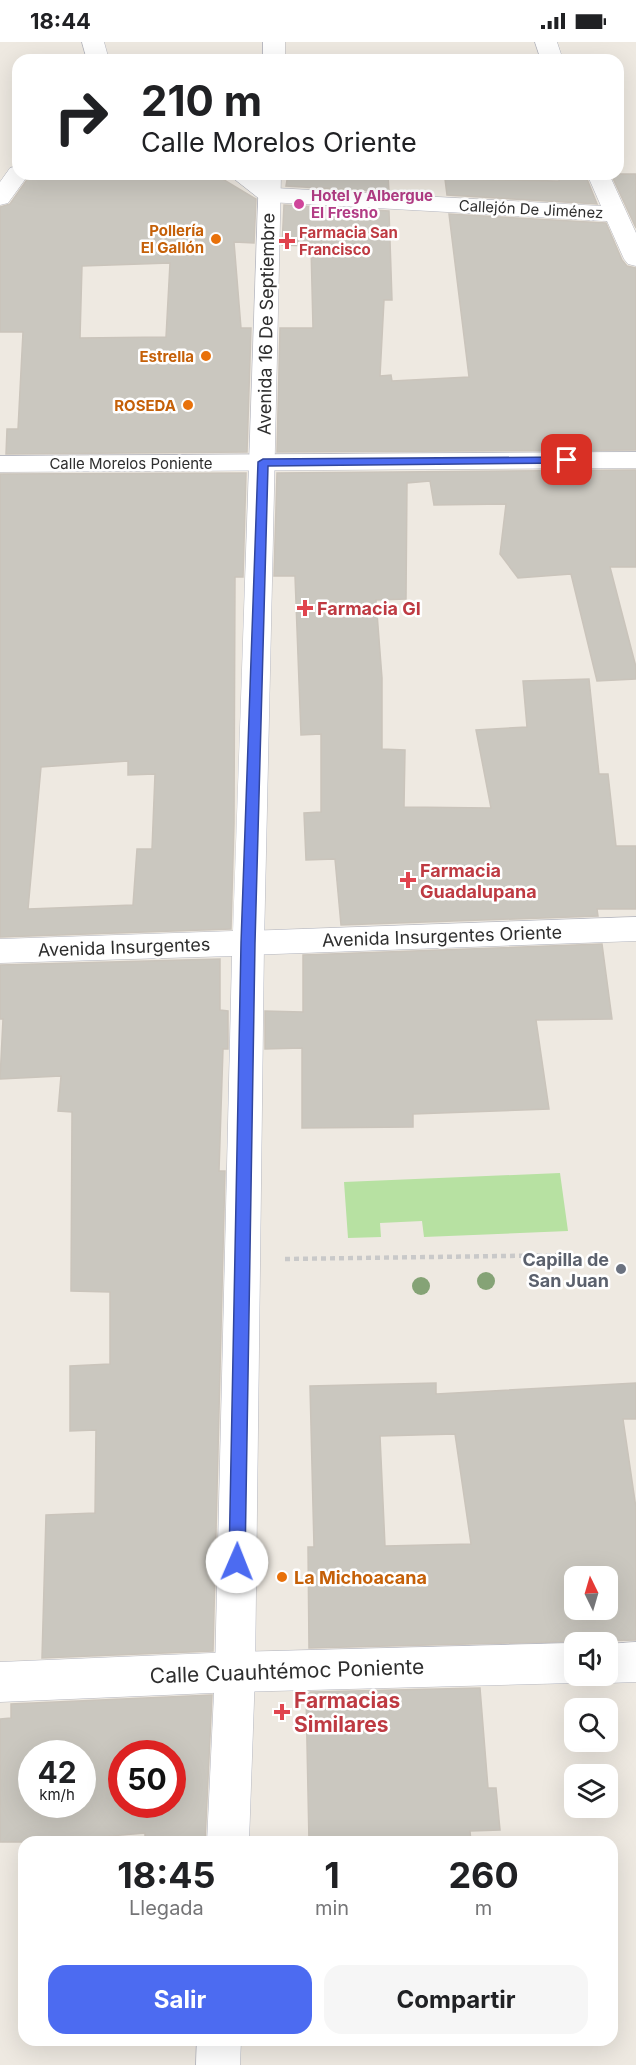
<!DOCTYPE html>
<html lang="es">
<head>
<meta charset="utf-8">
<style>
	:root { --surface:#fff; --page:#f6f6f6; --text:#202124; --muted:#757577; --accent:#4c6bf1 }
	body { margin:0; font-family:Inter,sans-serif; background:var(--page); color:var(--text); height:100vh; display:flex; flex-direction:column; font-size:22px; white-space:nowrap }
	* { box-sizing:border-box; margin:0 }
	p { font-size:20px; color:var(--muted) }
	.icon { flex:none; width:33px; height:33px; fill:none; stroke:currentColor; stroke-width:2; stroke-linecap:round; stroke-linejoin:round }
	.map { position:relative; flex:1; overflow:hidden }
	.sheet { position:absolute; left:18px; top:1794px; width:600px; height:210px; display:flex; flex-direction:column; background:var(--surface); border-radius:18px; box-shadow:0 6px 24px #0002 }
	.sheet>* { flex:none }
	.banner { position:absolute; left:12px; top:12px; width:612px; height:126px; border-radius:18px; box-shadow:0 6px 24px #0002; background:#fff; color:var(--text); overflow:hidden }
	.needle { width:39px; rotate:355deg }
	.buttons { position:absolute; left:564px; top:1524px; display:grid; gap:12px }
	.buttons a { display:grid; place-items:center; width:54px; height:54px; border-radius:12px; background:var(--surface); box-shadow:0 6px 24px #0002; font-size:30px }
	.speed { position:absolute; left:18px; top:1698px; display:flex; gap:12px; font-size:30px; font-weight:700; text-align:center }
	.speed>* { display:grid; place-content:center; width:78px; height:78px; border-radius:50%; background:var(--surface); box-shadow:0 6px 24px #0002; line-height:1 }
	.speed small { font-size:15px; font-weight:400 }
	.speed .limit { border:9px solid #d22; background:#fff; color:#111 }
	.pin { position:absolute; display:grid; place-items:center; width:51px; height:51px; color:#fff; margin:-26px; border-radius:12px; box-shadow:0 3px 9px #0006 }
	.me { position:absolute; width:66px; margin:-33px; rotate:1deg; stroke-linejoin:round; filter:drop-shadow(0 0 4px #0008) }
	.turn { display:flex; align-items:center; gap:21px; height:126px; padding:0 30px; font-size:27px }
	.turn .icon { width:78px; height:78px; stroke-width:2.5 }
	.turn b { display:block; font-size:42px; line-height:51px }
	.eta { display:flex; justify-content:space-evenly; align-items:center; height:102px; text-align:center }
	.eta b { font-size:36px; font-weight:700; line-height:42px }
	.button { display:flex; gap:12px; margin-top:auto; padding:12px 30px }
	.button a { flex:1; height:69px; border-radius:18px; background:var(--accent); color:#fff; font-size:24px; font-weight:700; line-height:69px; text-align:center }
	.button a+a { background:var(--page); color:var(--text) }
	.status { display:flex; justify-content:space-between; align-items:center; height:42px; padding:0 30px; background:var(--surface); direction:ltr }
	.status svg { height:16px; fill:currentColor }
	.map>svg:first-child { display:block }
</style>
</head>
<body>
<div class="status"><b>18:44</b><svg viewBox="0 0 49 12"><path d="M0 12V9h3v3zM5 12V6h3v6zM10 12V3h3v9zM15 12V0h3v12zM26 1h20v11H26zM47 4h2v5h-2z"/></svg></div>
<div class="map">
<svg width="636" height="2023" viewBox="0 0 636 2023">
	<rect width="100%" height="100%" fill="#eee9e1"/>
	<!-- green -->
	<path fill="#b7e1a2" d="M560 1131 568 1189 424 1195 422 1179 380 1181 381 1195 348 1196 344 1140Z"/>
	<!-- building -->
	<path fill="#cac7bf" stroke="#cac4bb" stroke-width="1.5" fill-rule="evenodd" d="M31 132H219L224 138 256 157 254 201 234 200 241 286H251L247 410 6 412 7 387H18L23 290H0V165L10 162ZM170 221 166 295 80 296 82 224Z
		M288 132H388L389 150 286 144Z
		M559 132H585L597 162 447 153 445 137 559 139Z
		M611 132H636V186Z
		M284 163 389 169 392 258H384L380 334 391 333 392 339 469 335 449 172 606 181 622 218 627 224 636 226V408L277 410 280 286H313L311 204 282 203Z
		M636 428V525H610L636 625V637L597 639 571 532 518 536 500 512 506 462 434 463 430 439 407 441 406 557 376 558 382 636V707L405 708 404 765 491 766 476 688 527 685 523 639 589 637 599 732H608L616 804H636V867H597L598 874 341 883 335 817 306 818 304 771 321 770V692L301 693 295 534H274L277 431Z
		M246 431 243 535H235L234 781 231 887 0 895V432ZM128 719V733L155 732 152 807H137L133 863 28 867 41 725Z
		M602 902 612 977 536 978 549 1067 413 1072V1085L302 1086V1006L265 1007V969L303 970V913Z
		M220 917V968L228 969V1007H223L219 1129H225L213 1609 42 1616 46 1473 95 1471 96 1388 70 1389V1324L110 1322V1250L71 1249 72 1070 58 1069 61 1034 0 1037 3 977H0V923Z
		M436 1341V1352L636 1341V1377H623L636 1466V1598L309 1606 308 1505H314L310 1344ZM455 1392 471 1502 385 1504 380 1394ZM574 1534H608V1568H574Z
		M480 1646 488 1746H496L500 1788 470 1789 471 1800H309L306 1652H310V1650Z
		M212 1653 205 1800H145V1791L40 1800H0V1677L11 1676V1662ZM32 1712H82V1762H32ZM122 1712H172V1762H122Z"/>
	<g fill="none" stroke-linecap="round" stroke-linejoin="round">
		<!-- minor casing -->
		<g stroke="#b5b7c0" stroke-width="1">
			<path id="minor" d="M82 0H104L109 18H87Z
				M535 0H557L563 18H541Z
				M18 124V132H29L8 161 0 163V140L10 126Z
				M228 132H254L275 146 601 164 587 132H609L636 191V224L628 222 624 217 607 179 269 160 261 158Z
				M636 410V426L0 430V414Z
				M636 875V899L248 913 237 910 232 901 237 892 248 889Z
				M636 1600V1640L608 1641 594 1635 608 1634V1602Z
				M574 1601V1634H589L574 1641 235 1650 0 1660V1620L235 1610Z"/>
		</g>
		<!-- secondary casing -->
		<g stroke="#b5b7c0" stroke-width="1">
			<path id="secondary" d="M263 0H285V18H263Z
				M259 132H281L264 901 255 1630 249 1800H207L215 1630 232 914 0 921V897L233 889Z
				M197 1998H241L240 2023H196Z"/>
		</g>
		<!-- path -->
		<path stroke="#c9c9c9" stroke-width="4.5" stroke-dasharray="5 4" stroke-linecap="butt" d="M285 1217 573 1213"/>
		<!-- minor -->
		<use href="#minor" fill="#fff" fill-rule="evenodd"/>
		<!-- secondary -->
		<use href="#secondary" fill="#fff" fill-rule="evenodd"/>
	</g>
	<!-- trees -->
	<g fill="#85a376">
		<circle cx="486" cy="1239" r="9"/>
		<circle cx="421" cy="1244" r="9"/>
	</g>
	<!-- route -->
	<path fill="#4c6bf1" stroke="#31469d" stroke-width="1.5" d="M567 415 572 418 571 421 268 424 255 901 245 1520 243 1526 237 1528 232 1526 229 1520 241 901 258 420 263 417Z"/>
	<!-- markers -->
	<circle fill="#d1479c" stroke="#fff" stroke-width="2" cx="299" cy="162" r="6"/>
	<g fill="#e8710a" stroke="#fff" stroke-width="2">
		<circle cx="216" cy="197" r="6"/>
		<circle cx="206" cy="314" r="6"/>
		<circle cx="188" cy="363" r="6"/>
		<circle cx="282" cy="1535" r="6"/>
	</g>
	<g fill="#e0444e" stroke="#fff" stroke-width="2">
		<path d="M284 190h6v6h6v6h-6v6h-6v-6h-6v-6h6z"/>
		<path d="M302 557h6v6h6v6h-6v6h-6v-6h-6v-6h6z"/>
		<path d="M405 829h6v6h6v6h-6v6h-6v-6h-6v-6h6z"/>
		<path d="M279 1661h6v6h6v6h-6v6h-6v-6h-6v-6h6z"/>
	</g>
	<circle fill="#6b7280" stroke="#fff" stroke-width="2" cx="621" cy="1227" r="6"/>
	<g text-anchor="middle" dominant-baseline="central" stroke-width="5" stroke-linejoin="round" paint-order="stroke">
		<!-- far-hotel labels -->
		<g font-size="15" font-weight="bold" fill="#b23c85" stroke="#fff" text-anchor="start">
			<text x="311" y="153">Hotel y Albergue<tspan x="311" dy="17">El Fresno</tspan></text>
		</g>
		<!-- far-street labels -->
		<g font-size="15" fill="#2e2e2e" stroke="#fff">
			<text transform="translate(531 167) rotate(3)">Callejón De Jiménez</text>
			<text x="131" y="421">Calle Morelos Poniente</text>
		</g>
		<!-- far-food labels -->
		<g font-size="15" font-weight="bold" fill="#c56008" stroke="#fff" text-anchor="end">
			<text x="204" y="188">Pollería<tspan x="204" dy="17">El Gallón</tspan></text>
			<text x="194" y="314">Estrella</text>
			<text x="176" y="363">ROSEDA</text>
		</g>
		<!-- far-health labels -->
		<g font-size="15" font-weight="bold" fill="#be3a42" stroke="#fff" text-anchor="start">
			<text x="299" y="190">Farmacia San<tspan x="299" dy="17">Francisco</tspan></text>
		</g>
		<!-- street labels -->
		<g font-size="18" fill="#2e2e2e" stroke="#fff">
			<text transform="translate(266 282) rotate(-89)">Avenida 16 De Septiembre</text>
			<text transform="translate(442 894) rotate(-2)">Avenida Insurgentes Oriente</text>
			<text transform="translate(124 905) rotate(-2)">Avenida Insurgentes</text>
		</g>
		<!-- health labels -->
		<g font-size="18" font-weight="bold" fill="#be3a42" stroke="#fff" text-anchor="start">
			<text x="317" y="566">Farmacia GI</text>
			<text x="420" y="828">Farmacia<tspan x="420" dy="21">Guadalupana</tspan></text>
		</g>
		<!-- worship labels -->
		<g font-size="18" font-weight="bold" fill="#5b616d" stroke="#fff" text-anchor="end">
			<text x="609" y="1217">Capilla de<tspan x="609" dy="21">San Juan</tspan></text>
		</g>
		<!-- food labels -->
		<g font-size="18" font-weight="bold" fill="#c56008" stroke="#fff" text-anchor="start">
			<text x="294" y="1535">La Michoacana</text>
		</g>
		<!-- near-street labels -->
		<g font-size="21" fill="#2e2e2e" stroke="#fff">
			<text transform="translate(287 1629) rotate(-2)">Calle Cuauhtémoc Poniente</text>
		</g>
		<!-- near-health labels -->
		<g font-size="21" font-weight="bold" fill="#be3a42" stroke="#fff" text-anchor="start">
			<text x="294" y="1658">Farmacias<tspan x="294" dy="24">Similares</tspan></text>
		</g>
	</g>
</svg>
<div class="buttons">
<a><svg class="needle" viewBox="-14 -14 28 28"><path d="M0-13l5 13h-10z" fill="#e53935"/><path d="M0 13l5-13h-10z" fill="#757577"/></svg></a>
<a><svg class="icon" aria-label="sound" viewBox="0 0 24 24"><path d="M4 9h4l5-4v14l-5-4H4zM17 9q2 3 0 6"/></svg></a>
<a><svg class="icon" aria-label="search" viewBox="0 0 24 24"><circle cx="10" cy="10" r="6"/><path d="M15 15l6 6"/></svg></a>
<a><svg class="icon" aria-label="layers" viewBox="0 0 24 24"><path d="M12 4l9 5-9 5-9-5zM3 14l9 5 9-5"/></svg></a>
</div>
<div class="speed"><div>42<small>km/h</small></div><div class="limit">50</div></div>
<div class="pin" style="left:567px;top:418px;background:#d93025"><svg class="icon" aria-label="arrive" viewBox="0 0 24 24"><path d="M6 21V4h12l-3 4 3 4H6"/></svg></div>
<svg class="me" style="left:237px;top:1520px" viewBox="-20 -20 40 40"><circle r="19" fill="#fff"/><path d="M0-13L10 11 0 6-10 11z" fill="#4c6bf1"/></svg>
<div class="banner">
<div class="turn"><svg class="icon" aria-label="right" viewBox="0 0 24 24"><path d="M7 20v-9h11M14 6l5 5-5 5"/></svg><div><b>210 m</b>Calle Morelos Oriente</div></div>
</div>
<section class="sheet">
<div class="eta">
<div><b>18:45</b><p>Llegada</p></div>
<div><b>1</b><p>min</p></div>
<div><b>260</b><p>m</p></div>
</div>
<div class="button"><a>Salir</a><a>Compartir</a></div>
</section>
</div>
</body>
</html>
